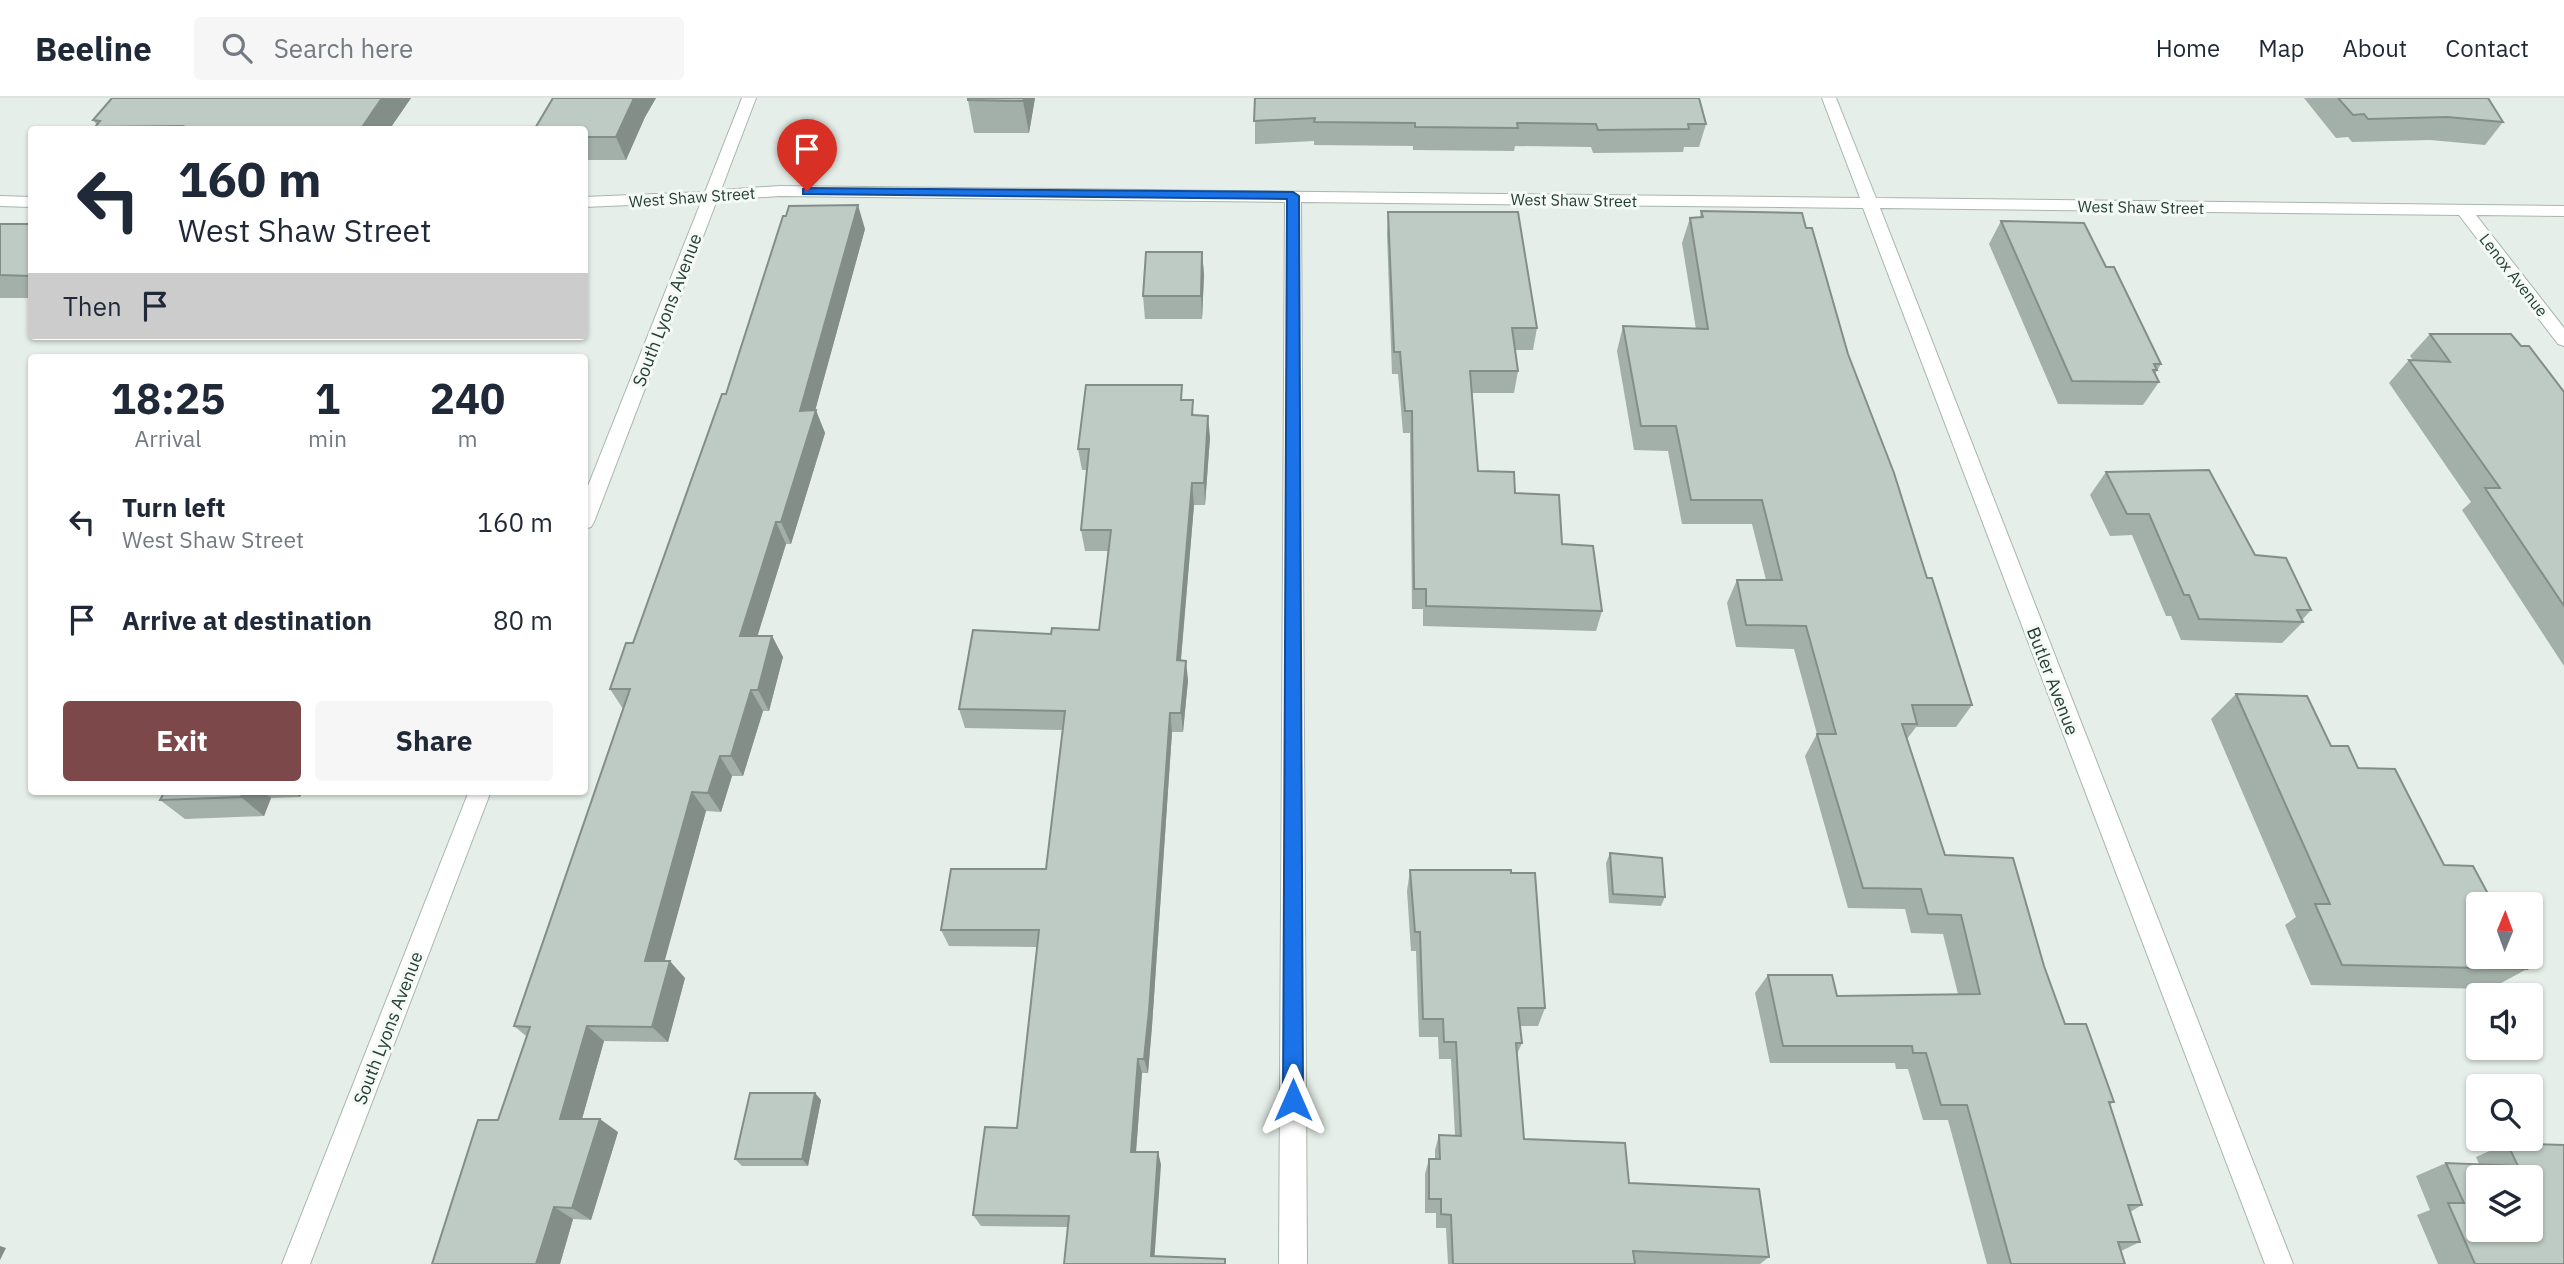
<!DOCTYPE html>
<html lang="en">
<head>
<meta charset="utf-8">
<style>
	:root { --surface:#fff; --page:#f6f6f7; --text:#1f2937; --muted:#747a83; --line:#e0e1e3; --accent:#7d484a }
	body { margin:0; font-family:"IBM Plex Sans",sans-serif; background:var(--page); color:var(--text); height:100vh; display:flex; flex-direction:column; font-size:26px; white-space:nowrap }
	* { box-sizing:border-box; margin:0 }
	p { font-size:23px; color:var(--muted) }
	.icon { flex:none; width:38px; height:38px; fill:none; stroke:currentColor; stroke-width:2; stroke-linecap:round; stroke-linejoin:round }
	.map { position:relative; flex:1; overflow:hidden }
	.panel { position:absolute; left:28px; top:256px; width:560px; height:441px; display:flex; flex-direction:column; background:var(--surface); border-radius:7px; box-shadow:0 2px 5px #0004 }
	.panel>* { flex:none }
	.guide { position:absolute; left:28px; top:28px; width:560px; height:214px; border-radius:7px; box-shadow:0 2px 5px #0004; background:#fff; color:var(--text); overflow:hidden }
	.needle { width:46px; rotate:1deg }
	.buttons { position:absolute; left:2466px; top:794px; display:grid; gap:14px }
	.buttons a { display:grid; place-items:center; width:77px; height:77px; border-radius:7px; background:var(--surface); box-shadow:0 2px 5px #0004; font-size:35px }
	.pin { position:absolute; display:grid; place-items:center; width:60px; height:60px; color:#fff; margin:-72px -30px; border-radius:50% 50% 50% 0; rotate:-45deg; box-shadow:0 0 7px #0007 }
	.pin .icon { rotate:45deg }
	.me { position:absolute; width:77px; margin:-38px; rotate:0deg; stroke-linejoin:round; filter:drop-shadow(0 0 5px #0008) }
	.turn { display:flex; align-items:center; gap:24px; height:147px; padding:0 35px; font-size:32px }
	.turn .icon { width:91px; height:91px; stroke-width:2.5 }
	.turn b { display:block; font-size:49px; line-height:60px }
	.then { display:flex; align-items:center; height:66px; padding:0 35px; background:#0003; gap:14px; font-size:26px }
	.eta { display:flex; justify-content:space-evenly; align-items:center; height:119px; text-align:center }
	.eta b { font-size:42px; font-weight:700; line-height:49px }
	.primary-button { display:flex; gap:14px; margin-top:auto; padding:14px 35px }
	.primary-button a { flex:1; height:80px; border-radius:7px; background:var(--accent); color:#fff; font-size:28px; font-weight:700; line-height:80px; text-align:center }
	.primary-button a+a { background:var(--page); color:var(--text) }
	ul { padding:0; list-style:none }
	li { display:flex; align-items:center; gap:21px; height:98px; padding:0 35px }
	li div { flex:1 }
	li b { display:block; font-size:26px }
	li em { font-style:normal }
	header { display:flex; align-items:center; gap:42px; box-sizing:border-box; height:98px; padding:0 35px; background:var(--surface); border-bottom:2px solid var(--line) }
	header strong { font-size:33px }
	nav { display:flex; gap:38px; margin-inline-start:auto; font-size:24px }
	.search { width:490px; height:63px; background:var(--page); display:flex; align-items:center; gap:18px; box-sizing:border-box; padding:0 24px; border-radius:7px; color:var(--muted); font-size:26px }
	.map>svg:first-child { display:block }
</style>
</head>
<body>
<header>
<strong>Beeline</strong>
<div class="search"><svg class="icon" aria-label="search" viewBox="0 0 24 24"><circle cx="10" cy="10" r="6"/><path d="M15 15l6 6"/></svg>Search here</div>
<nav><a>Home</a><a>Map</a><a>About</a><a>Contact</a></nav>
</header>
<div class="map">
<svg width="2564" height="1166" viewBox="0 0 2564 1166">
	<rect width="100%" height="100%" fill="#e5eee8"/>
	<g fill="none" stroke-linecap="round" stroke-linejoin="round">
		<!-- minor casing -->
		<g stroke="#a7b6ae" stroke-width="2">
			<path id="minor" d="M742 0H756L721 92 780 88 1860 100 1822 0H1836L1876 100 2564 108V118L2476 117 2564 230V248L2558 246 2459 117 1880 110 2293 1166H2265L1863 110 1301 104 1307 1166H1279L1285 104 780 98 717 102 594 424 591 429 584 431V398L701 104 584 109V99L705 94Z
				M0 98 32 99V109L0 108Z
				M469 693H491L310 1166H282Z"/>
		</g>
		<!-- minor -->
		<use href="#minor" fill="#fff" fill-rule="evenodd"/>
	</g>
	<!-- wall -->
	<path fill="#a3afa9" d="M112 0H411L389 32H97L95 29 97 27 93 22Z
		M553 0H656L645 19 626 62H584V32Z
		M968 0H1035L1029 35H974L968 2Z
		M1255 0 1706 26 1699 49H1684L1683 54 1593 55 1591 49 1515 48 1514 53 1413 52V48L1314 47V43L1255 46Z
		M2304 0H2488L2503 24 2485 47 2430 42 2352 44 2348 39 2336 40Z
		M1701 113 1848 256 1972 607 1956 629H1916L1907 641 1945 757 2044 868 2065 926 2114 1004 2109 1007 2142 1107 2130 1114 2140 1144 2121 1153 2125 1166H1987L1948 1022H1923L1908 971H1896L1895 965H1770L1755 895 1768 877 1837 898 1958 896 1943 836 1911 835 1905 811 1848 810 1805 658 1817 636 1794 551 1736 549 1727 505 1737 482H1766L1752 426H1682L1668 353 1634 352 1617 253 1623 228 1696 231 1682 145 1690 120 1700 119Z
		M1388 114 1537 230 1533 252H1515L1518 273 1514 295H1472L1478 373 1515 395 1562 446 1602 513 1596 533 1423 528V511H1412L1410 335H1403L1398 276H1392L1387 136Z
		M2001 123 2106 169 2161 266 2155 276 2159 284 2143 307 2058 306 1989 146Z
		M0 126H32V200H0Z
		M865 131 815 312 825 335 791 446H786L757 538H772L783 559 769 613H763L743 678H732L721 714 706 713 664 863 685 880 668 944 604 943 582 1021 618 1034 591 1122 573 1121 560 1166 498 1022 526 938 514 928 623 611 610 591 633 545 726 296Z
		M1202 154 1204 177 1202 221H1145L1143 198Z
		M2430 236 2521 248 2564 294V568L2462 412 2471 404 2389 285 2409 262H2413L2410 258Z
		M1184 302 1210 339 1205 407H1194L1181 563 1188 582 1183 634H1172L1152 928 1148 975H1142L1136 1054H1158L1161 1067 1064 1166 1068 1129 981 1128 973 1117 1017 1030 1037 849 949 848 941 832 1046 771 1062 632 965 630 959 611 1051 536 1099 532 1108 453H1085L1081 432 1087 372H1082L1078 351Z
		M2106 374 2255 457 2311 512 2302 522 2303 524 2282 545 2181 542 2171 518H2166L2132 437 2110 438 2090 397Z
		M2236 596 2331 648 2358 670 2444 767 2527 871 2490 891 2311 887 2285 827 2296 819 2211 621Z
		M165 693H303L300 699 271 700 264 718 185 721 160 702Z
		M1610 755 1665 799 1661 808 1609 805 1606 765Z
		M1410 772 1545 910 1538 928H1520L1522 945 1517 956 1524 1041 1629 1085 1769 1159 1760 1166H1448L1446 1130H1436V1115H1425V1076L1429 1061H1435V1052L1439 1037H1455L1451 961H1439L1438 939H1419L1416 853H1411L1407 793Z
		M815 995 821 1002 808 1068H742L735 1061Z
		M2507 1045 2564 1166H2438L2417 1117 2430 1112 2416 1078 2446 1065 2479 1066 2476 1059Z"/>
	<!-- shaded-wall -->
	<path fill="#848e89" d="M382 0H411L389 32H360Z
		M634 0H656L645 19 626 62 616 39Z
		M1024 0H1035L1029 35 1023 3Z
		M858 107 865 131 809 335 800 313Z
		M1202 154 1204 177 1202 221 1201 198Z
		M816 312 825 335 791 446 781 424Z
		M1208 318 1210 339 1205 407 1204 385Z
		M1192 385 1194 407 1179 582 1177 562Z
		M776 424 786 446 751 559 740 538Z
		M772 538 783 559 769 613 758 592Z
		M1186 563 1188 582 1183 634 1181 615Z
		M751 592 763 613 743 678 731 658Z
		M1170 615 1172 634 1152 928 1148 975 1144 961Z
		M720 658 732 678 721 714 708 695Z
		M243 693H262L271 700 264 718 241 699Z
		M293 693H303L300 699Z
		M692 694 706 713 660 880 645 863Z
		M670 863 685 880 668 944 652 929Z
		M587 928 604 943 578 1035 560 1021Z
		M1138 961 1142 975 1135 1066 1131 1054Z
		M815 995 821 1002 808 1068 802 1061Z
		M600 1021 618 1034 591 1122 572 1110Z
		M1158 1054 1161 1067 1154 1166 1151 1158Z
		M554 1109 573 1121 560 1166H536Z
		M0 1148 6 1150 0 1162Z"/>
	<!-- building -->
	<path fill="#bdcbc4" stroke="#848e89" stroke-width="2" fill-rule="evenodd" d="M112 0H382L360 32H181L183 28 95 29 100 23 93 22Z
		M553 0H634L616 39H584V32H534Z
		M968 0H1024L1023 3 968 2Z
		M1255 0H1699L1706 26H1688L1689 31 1598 32 1596 26 1517 25 1518 30 1415 29V25L1314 24 1315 20 1254 23Z
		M2338 0H2488L2503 24 2447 19 2368 21 2364 16 2353 17Z
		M858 107 800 313 816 312 781 424H776L740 538H772L758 592H751L731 658H720L708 695 692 694 645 863H670L652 929 587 928 560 1021H600L572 1110 554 1109 536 1166H432L478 1022H498L530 929 514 928 630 591H610L626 545H633L722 296H726L783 118H786L789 108Z
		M1701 113 1802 115 1806 130H1812L1848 256 1894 375 1927 480H1932L1972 607H1912L1917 626H1902L1945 757 2013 760 2044 868 2065 926H2086L2114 1004H2109L2142 1107H2128L2140 1144H2118L2125 1166H2011L1967 1007H1941L1926 955H1913L1912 948H1783L1768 877H1832L1837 898 1980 896 1961 817 1928 816 1921 791 1863 790 1817 636H1836L1806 528 1746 527 1737 482H1782L1762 402H1691L1676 328H1641L1623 228 1708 231 1690 120 1703 119Z
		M1388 114H1518L1537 230H1512L1518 273H1470L1478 373 1514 374 1515 395 1559 397 1562 446 1593 448 1602 513 1426 508V491H1414L1412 313H1405L1400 254H1394Z
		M2001 123 2084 125 2106 169H2114L2161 266H2154L2157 272H2153L2159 284 2072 283Z
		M0 126H32V178L0 177Z
		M1146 154H1202L1201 198H1143Z
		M2430 236H2511L2521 248H2529L2564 294V508L2485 390H2500L2409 262 2450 264Z
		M1086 287H1182L1181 302H1193L1192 317 1208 318 1204 385H1192L1177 562 1186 563 1181 615H1170L1149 913 1144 961H1138L1131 1054H1158L1151 1158 1225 1161V1166H1064L1069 1118 973 1117 985 1029 1017 1030 1039 832H941L951 771H1046L1065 613 959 611 973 532 1051 536 1052 530 1099 532 1111 432H1081L1089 351H1078Z
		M2209 372 2255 457 2286 460 2311 512H2297L2303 524 2199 521 2189 497H2184L2149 416H2127L2106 374Z
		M2236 596 2307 598 2331 648H2348L2358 670 2395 671 2444 767 2473 768 2494 807H2478V859H2521L2527 871 2342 867 2315 806H2330Z
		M165 693H243L241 699 160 702Z
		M1610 755 1662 760 1665 799 1613 796Z
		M1410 772H1511V775H1535L1545 910H1518L1522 945H1516L1524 1041 1625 1045 1629 1085 1759 1091 1769 1159 1633 1153 1635 1166H1453L1451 1117 1441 1116V1101H1429V1061H1440L1439 1037 1461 1038 1456 944H1444L1443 921H1423L1420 834H1415Z
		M750 995H815L802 1061H735Z
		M2507 1045 2564 1047V1166H2475L2448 1105H2464L2446 1065 2518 1068ZM2478 1080H2530V1132H2478Z"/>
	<!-- route -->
	<path fill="#1a73e8" stroke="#114b97" stroke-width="2" d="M807 90 1293 94 1299 98 1303 1002 1300 1008 1293 1011 1286 1008 1283 1002 1287 101 803 96V91Z"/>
	<g text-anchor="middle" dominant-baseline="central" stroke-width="6" stroke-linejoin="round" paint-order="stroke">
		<!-- far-street labels -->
		<g font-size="16" fill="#243f34" stroke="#f5faf7">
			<text transform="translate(692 99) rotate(-4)">West Shaw Street</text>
			<text transform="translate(1574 102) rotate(1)">West Shaw Street</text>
			<text transform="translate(2141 109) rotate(1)">West Shaw Street</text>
			<text transform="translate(2514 177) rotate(52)">Lenox Avenue</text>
		</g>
		<!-- street labels -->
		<g font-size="18" fill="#243f34" stroke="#f5faf7">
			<text transform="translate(667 212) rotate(-69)">South Lyons Avenue</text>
			<text transform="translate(2053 583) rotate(69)">Butler Avenue</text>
			<text transform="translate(388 930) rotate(-69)">South Lyons Avenue</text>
		</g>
	</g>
</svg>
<div class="buttons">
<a><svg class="needle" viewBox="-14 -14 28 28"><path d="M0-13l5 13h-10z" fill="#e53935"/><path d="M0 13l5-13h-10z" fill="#747a83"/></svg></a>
<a><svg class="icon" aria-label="sound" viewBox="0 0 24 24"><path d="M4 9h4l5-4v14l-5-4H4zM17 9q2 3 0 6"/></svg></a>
<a><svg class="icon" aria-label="search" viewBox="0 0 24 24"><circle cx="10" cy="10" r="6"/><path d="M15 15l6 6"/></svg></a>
<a><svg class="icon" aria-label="layers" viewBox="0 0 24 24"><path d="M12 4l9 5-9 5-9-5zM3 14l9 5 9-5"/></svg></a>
</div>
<div class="pin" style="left:807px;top:93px;background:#d93025"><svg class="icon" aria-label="arrive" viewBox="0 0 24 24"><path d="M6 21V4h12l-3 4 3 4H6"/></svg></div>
<svg class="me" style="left:1293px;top:1002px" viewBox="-20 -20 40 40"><path d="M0-17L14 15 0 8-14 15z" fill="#1a73e8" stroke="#fff" stroke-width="4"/></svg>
<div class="guide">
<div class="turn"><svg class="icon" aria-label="left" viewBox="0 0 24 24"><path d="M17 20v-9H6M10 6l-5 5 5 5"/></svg><div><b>160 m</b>West Shaw Street</div></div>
<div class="then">Then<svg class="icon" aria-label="arrive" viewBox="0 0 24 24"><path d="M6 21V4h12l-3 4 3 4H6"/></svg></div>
</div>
<section class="panel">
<div class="eta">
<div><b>18:25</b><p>Arrival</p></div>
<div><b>1</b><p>min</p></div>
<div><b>240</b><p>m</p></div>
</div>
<ul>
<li><svg class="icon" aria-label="left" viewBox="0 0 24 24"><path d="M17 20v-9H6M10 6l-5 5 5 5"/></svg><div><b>Turn left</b><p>West Shaw Street</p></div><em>160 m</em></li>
<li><svg class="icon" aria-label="arrive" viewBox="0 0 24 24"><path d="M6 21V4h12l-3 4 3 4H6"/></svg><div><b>Arrive at destination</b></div><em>80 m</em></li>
</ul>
<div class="primary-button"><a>Exit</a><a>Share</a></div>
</section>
</div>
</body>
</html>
